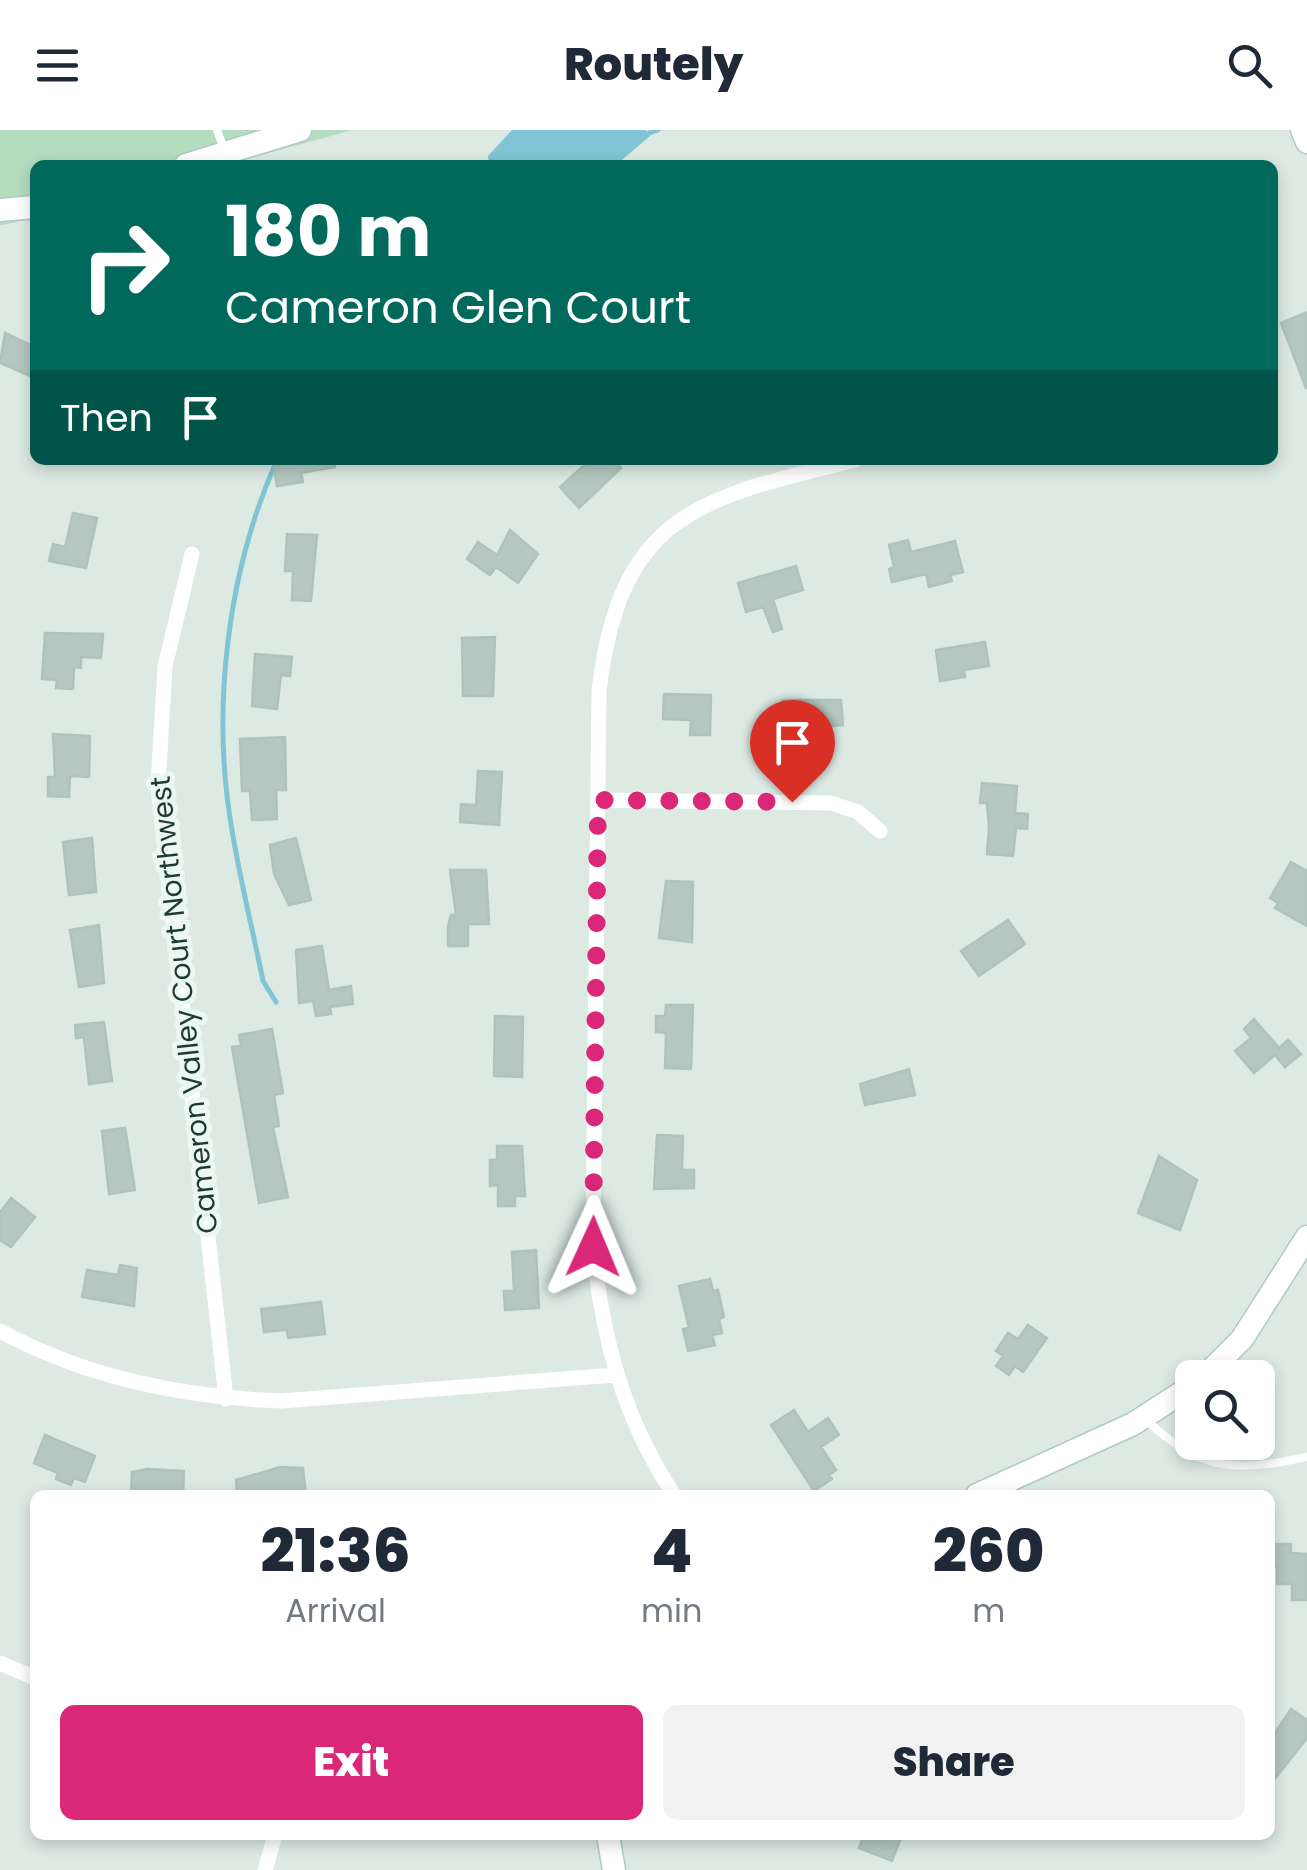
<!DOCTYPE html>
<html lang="en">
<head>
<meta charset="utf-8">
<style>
	:root { --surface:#fff; --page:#f2f2f3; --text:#1f2937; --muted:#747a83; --accent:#db2777 }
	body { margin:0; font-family:Poppins,sans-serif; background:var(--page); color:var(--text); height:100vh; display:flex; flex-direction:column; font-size:38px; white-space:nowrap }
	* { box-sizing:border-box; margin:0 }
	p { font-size:32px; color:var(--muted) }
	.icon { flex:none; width:55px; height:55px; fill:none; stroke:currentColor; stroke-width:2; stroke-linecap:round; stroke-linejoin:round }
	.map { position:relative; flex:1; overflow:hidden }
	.drawer { position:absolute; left:30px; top:1360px; width:1245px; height:350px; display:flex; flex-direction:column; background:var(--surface); border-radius:15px; box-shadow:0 5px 15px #0003 }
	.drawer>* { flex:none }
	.banner { position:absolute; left:30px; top:30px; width:1248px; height:305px; border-radius:15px; box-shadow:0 5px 15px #0003; background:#00695c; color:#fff; overflow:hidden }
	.fabs { position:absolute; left:1175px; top:1230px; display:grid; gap:20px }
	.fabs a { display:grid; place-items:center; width:100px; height:100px; border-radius:15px; background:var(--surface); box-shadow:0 5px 15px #0003; font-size:50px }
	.pin { position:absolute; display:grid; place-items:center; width:85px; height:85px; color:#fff; margin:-102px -42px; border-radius:50% 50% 50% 0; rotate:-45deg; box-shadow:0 0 10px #0007 }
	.pin .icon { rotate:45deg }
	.me { position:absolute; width:110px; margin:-55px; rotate:1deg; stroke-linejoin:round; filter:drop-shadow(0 0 8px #0008) }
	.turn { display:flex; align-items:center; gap:35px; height:210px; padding:0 30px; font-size:45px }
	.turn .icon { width:130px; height:130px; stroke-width:2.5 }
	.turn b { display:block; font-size:70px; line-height:85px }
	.then { display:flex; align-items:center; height:95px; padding:0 30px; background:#0003; gap:20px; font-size:38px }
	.eta { display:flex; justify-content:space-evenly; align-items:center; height:170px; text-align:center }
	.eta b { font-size:60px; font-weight:800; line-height:70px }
	.button { display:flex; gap:20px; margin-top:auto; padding:20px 30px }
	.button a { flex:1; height:115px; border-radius:15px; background:var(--accent); color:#fff; font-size:40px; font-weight:800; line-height:115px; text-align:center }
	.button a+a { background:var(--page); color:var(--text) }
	header { display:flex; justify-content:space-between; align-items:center; height:130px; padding:0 30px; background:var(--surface); font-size:45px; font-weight:800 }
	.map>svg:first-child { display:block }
</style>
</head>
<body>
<header><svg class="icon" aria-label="menu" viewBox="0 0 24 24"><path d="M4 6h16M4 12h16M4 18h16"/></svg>Routely<svg class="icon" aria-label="search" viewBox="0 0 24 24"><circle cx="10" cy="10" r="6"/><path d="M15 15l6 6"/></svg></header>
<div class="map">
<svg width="1307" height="1740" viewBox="0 0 1307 1740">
	<rect width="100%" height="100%" fill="#ddeae4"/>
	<!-- green -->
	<path fill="#b4ddc0" d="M0 0H353L225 35H35V87L4 95H0Z"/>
	<!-- water -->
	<path fill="#81c4d3" d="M512 0H646L650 6 616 35H489L488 26Z"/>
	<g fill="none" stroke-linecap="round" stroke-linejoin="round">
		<!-- stream -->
		<path stroke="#81c4d3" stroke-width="5" d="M644 5 658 0
			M276 872 263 851C253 801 240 750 232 700 211 580 227 442 277 330"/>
	</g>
	<!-- building -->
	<path fill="#b5c7c0" stroke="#afc3bc" stroke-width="2.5" d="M1307 182V258H1306L1281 193Z
		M5 203 35 217V248L0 233Z
		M279 330H334L335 337 301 343 303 352 277 356 273 333Z
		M590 330H614L621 338 579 378 560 357Z
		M73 383 97 388 86 438 49 431 53 414 65 417Z
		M510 400 538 424 518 453 496 437 490 445 467 429 478 412 497 425Z
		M287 404 317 405 311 471 292 470 293 441H285Z
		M908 410 911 422 955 411 963 442 950 445 952 451 929 457 926 444 892 452 889 439 894 437 889 415Z
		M796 436 803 460 773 469 782 499 773 502 763 477 746 482 738 453Z
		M45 503 103 504 101 528 81 527V538L74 537 73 559 56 558 57 550 42 549Z
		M495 507 493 566H463L462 508Z
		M985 512 989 536 964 540 965 547 940 551 936 520Z
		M255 524 292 527 290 546 281 545 277 579 252 576Z
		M664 564 711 565 710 605H690L691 590 663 589Z
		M801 570H841L843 595 784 600 782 571Z
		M53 604 90 606 89 647 70 646 69 667 48 666V647H55Z
		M285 607 286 660H276L277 689 252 690 250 661H242L240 609Z
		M478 641 502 642 499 695 460 692 461 674 476 675Z
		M982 653 1017 656 1015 683 1028 684 1027 699 1016 698 1013 726 987 724 989 697 987 673H980Z
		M92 708 96 762 69 765 63 712Z
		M296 708 311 770 289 775 274 744 270 715Z
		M1291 732 1307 741V796L1275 778 1278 773 1270 768Z
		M450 740H486L489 794H468V816H448V796L451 785H456Z
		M666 751 693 752 692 812 659 808Z
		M1008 790 1025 814 979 846 961 821Z
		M99 795 104 853 79 857 70 800Z
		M322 816 329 860 351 856 353 874 330 877 331 884 316 886 313 871 299 873 296 820Z
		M666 875H693L691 939 665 938 666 903 656 902V886H665Z
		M495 886 523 887 522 947 494 946Z
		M1254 889 1279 918 1288 910 1301 924 1285 937 1275 925 1254 943 1235 921 1251 908 1244 899Z
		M104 892 112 951 89 954 84 907 76 908 75 895Z
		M272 899 283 963 274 965 279 996 273 997 288 1067 259 1073 232 917 241 915 239 905Z
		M909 939 915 965 865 975 860 954Z
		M125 998 135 1060 109 1064 102 1001Z
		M657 1005 683 1006 682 1040H694V1058L654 1059Z
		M497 1016H522L525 1066H515V1076H498V1055L490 1056V1030H497Z
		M1159 1026 1197 1050 1180 1100 1138 1083Z
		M11 1068 35 1087 11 1117 0 1110V1082Z
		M536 1120 539 1178 505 1180 504 1161H514L512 1122Z
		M120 1135 137 1138 134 1176 82 1167 87 1140 118 1145Z
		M710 1149 713 1161 718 1160 724 1187 719 1189 722 1203 712 1205 715 1215 688 1221 683 1199 689 1198 679 1156Z
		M321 1172 325 1204 288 1208 287 1200 264 1202 261 1179Z
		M1028 1195 1047 1208 1023 1242 1015 1236 1009 1245 996 1236 1003 1226 996 1221 1008 1203 1018 1209Z
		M794 1280 808 1302 828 1288 839 1305 821 1317 836 1340 829 1345 832 1349 814 1361 771 1295Z
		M45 1305 95 1326 85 1352 74 1348 71 1355 56 1349 58 1343 34 1333Z
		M280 1337 303 1338 306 1365H237L236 1350Z
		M147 1339 184 1341 183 1365 131 1364 132 1342Z
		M1270 1414H1291V1423L1307 1424 1306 1470H1292V1454H1277V1437L1270 1436Z
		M1291 1579 1307 1590V1608L1270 1655V1610Z
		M864 1705H902L892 1731 859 1718Z"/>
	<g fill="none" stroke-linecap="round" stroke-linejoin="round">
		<!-- secondary casing -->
		<g stroke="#b0cac1" stroke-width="25">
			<path id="secondary" d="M1302 0 1307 12
				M186 35 300 0
				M0 80 35 77
				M1203 1248 1242 1209 1307 1107
				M977 1365 1133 1294 1192 1256
				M608 1705 614 1740"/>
		</g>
		<!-- lane -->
		<path stroke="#fff" stroke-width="8" d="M217 0 224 19
			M1147 1291C1203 1342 1235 1342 1307 1327"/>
		<!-- street -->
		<path stroke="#fff" stroke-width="15" d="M192 424 165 536 158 656 226 1269
			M598 670 831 673 858 682 880 701
			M0 1201C88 1248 182 1267 281 1271L615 1245
			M674 1365C623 1288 602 1207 593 1117L599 561C620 382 701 368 855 330
			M0 1533 35 1548
			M265 1740 275 1705"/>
		<!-- secondary -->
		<use href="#secondary" stroke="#fff" stroke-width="22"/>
	</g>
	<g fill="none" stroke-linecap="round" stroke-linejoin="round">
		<!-- route -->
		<path stroke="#db2777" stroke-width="18" stroke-dasharray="0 32.4" d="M593 1117 598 670 792 672"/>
	</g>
	<g text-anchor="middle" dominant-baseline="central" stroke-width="10" stroke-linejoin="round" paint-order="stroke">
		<!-- street labels -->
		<g font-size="28" fill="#1e3a33" stroke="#edf7f2">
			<text transform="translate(184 875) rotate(-96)">Cameron Valley Court Northwest</text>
		</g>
	</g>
</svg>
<div class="fabs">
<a><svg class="icon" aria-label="search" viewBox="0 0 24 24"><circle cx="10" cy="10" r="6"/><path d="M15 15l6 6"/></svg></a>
</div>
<div class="pin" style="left:792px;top:672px;background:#d93025"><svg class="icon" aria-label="arrive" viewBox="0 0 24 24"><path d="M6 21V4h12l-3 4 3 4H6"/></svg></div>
<svg class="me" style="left:593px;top:1117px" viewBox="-20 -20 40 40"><path d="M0-17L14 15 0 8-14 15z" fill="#db2777" stroke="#fff" stroke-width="4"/></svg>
<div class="banner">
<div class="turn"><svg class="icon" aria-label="right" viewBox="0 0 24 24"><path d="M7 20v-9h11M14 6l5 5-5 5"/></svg><div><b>180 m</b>Cameron Glen Court</div></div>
<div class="then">Then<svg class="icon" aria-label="arrive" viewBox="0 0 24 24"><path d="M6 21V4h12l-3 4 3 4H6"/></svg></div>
</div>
<section class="drawer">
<div class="eta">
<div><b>21:36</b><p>Arrival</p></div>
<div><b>4</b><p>min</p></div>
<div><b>260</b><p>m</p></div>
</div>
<div class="button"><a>Exit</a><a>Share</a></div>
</section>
</div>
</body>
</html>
